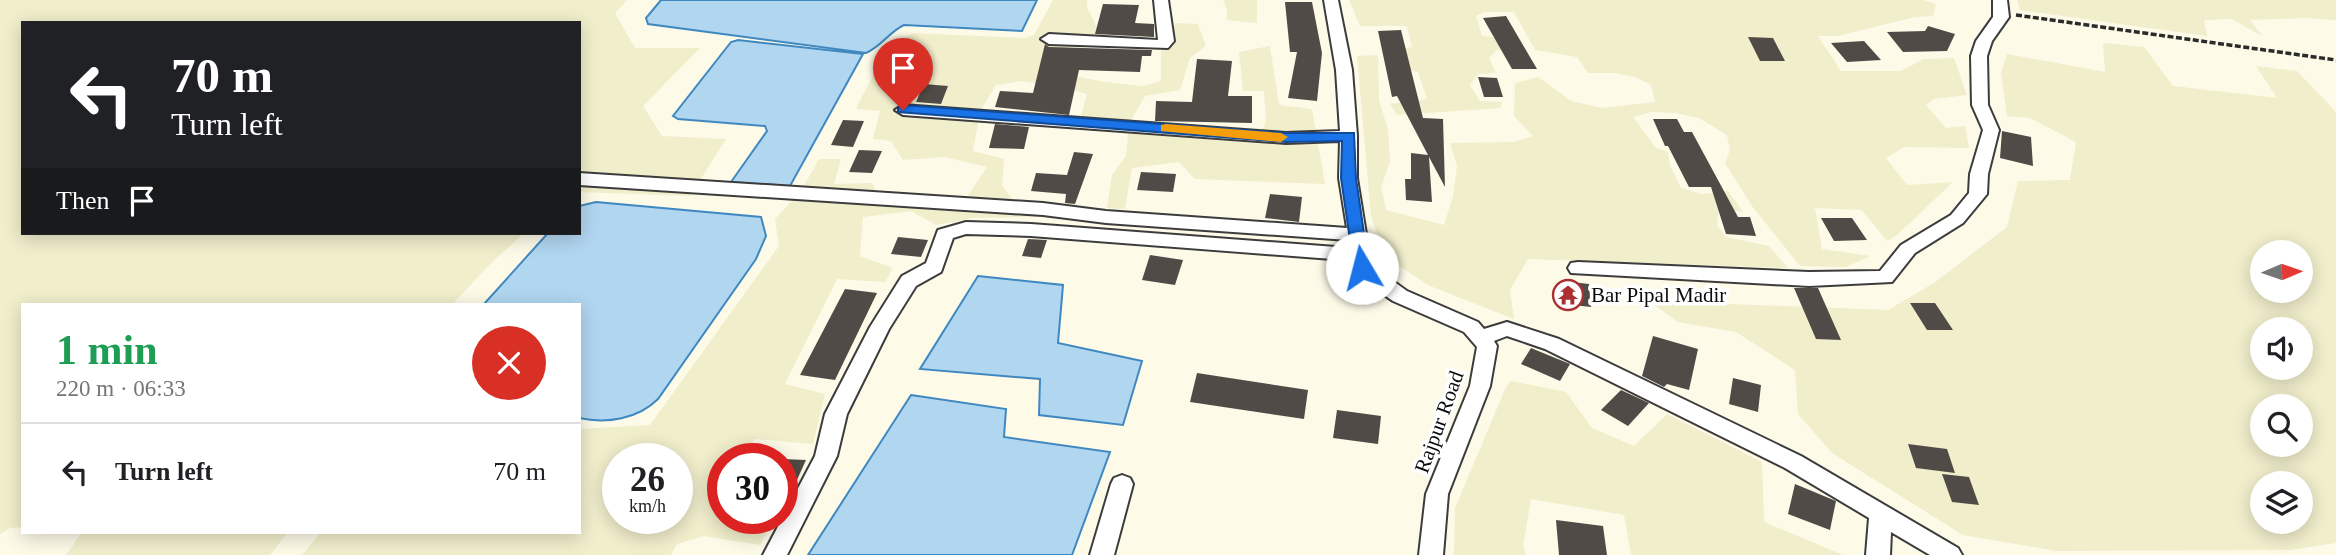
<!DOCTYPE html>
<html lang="en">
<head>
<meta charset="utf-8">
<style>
	:root { --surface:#fff; --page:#f6f6f6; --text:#202124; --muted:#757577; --line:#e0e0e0 }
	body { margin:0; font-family:Georgia,serif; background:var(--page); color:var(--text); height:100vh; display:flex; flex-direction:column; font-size:26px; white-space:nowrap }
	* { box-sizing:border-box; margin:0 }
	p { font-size:23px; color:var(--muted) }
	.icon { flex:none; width:38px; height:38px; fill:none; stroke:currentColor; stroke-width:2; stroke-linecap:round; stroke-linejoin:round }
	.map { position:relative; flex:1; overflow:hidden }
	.panel { position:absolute; left:21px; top:303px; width:560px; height:231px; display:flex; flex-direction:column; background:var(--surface); border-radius:0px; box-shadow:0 4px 18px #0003 }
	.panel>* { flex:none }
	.top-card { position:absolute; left:21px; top:21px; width:560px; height:214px; border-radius:0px; box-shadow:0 4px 18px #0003; background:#202124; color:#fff; overflow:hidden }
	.needle { width:46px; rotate:88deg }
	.controls { position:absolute; left:2250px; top:240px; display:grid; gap:14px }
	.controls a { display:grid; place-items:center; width:63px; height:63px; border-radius:50%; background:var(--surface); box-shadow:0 4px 18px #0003; font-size:35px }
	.speed { position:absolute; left:602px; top:443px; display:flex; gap:14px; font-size:35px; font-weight:700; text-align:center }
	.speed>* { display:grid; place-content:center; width:91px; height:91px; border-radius:50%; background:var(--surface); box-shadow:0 4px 18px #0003; line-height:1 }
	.speed small { font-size:18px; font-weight:400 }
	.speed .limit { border:10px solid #d22; background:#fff; color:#111 }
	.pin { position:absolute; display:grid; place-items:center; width:60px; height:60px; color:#fff; margin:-72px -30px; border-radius:50% 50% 50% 0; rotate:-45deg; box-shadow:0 0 7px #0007 }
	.pin .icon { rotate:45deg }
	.me { position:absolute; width:77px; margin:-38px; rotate:352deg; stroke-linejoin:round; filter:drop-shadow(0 0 5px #0008) }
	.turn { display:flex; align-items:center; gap:24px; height:147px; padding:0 35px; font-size:32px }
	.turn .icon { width:91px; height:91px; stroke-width:2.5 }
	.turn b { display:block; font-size:49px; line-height:60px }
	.then { display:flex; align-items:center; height:66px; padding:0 35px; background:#0003; gap:14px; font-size:26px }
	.round { display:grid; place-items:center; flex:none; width:74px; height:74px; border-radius:37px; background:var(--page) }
	.summary { display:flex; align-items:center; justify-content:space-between; height:119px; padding:0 35px }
	h1 { font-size:42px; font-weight:700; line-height:52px; color:#1e9e55 }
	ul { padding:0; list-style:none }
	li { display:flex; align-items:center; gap:21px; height:98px; padding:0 35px; border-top:2px solid var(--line) }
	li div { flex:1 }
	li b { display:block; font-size:26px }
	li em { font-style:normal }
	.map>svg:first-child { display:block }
</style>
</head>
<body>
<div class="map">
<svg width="2336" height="555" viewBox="0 0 2336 555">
	<rect width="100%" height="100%" fill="#fdfae8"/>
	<!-- farmland -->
	<path fill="#f0eecb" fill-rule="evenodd" d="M0 0H627L615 13 635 48H700L643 106 662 136 726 139 690 196 579 192V23H23V233H524L487 267 453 304H23V527L10 528 0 534Z
		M1053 0H1087V7L1104 42 1070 41 1065 74 1104 82 1143 86 1161 81V51L1169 40 1175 23 1198 24 1206 46 1190 58 1180 90 1145 96 1131 120 1143 129 1258 140 1266 121 1264 91H1243L1239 52 1270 46 1279 105 1312 109 1325 184 1195 179 1179 162 1132 168 1125 209 1107 208 1112 175 1126 156 1128 134 1078 127 1087 94 1058 86 1021 81 996 85 980 111 973 151 1004 159 1002 185 1015 203 1088 216 973 218 936 225 911 211 863 217 860 256 893 268 885 282 837 279 785 384 825 394 813 444 755 439 740 458H723V483L708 502 731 527 770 526 760 545 704 536 677 544 671 555H302L321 532H579V429L650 425 779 246 775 219 801 191 819 159H841L834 184 872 183 883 205 967 197 987 167 944 157 903 160 891 141 873 139 880 111 856 109 884 53 912 33 1025 38 1034 35ZM618 458H677V518H618Z
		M1223 0H1257V23L1227 20V10Z
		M1349 0H1922L1936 4 1933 16 1915 17 1838 36H1818L1841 71H1901L1924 59 1954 58 1967 95 1934 99 1926 105 1946 128 1965 126 1969 148 1904 147 1886 158 1907 185 1953 182 1896 236 1887 241 1862 210 1815 208 1822 249 1870 256 1846 267 1800 266 1752 206 1725 163 1730 150 1727 135 1699 118 1675 113 1651 112 1633 117 1656 148 1668 152 1670 166 1681 188 1702 194 1728 191 1743 212 1719 209 1717 225 1726 237 1769 246 1788 268 1528 259 1510 290 1514 319 1430 286 1385 257 1371 216 1357 56 1378 55 1379 100 1388 130 1390 162 1381 187 1386 210 1444 225 1453 197 1457 166 1450 143 1514 142 1533 136 1514 116 1515 83 1538 77 1571 101 1602 108 1655 102 1651 85 1635 77 1614 73H1588L1577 57 1535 50 1514 12H1484L1476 16 1482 36 1513 39 1525 52 1497 50 1489 58 1496 73 1478 74 1470 85 1480 101 1502 102 1500 108 1397 115 1390 104 1427 99 1418 72 1390 68 1388 52 1412 47 1407 26H1360Z
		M2017 0H2336V20L2306 18 2250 20 2262 36 2232 19 2204 20 2207 36 2020 10Z
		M2103 43 2144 47 2173 86 2277 98 2256 66 2297 71 2336 112V543L2290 550 2056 551 1963 535 1832 453 1798 414 1795 370 1736 332 1678 322 1649 301 1888 310 1934 283 2007 227 2018 181 2070 180 2076 142 2030 118 2007 116 2001 73 2007 54 2105 72ZM2263 252H2301V290H2263ZM2263 329H2301V368H2263ZM2263 406H2301V444H2263ZM2263 483H2301V522H2263Z
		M1511 381 1566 392 1592 428 1634 446 1667 414 1762 462 1764 522 1843 555H1631L1624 515 1531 499 1523 546 1526 555H1454L1455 508 1506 387Z
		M82 532H288L270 555H66Z"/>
	<!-- water -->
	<path fill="#b1d6f0" stroke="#3f88c0" stroke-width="2" d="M661 0H1037L1022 31 904 25C889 32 882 46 866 53L648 24 646 18Z
		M738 40 863 54 790 186 731 182 767 131 765 126 678 119 673 116 731 42Z
		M596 202 761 217 766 236 756 259 658 399C638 419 607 424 579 418V304H484L548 233H579V206Z
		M978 276 1063 285 1058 343 1142 361 1123 425 1039 415 1040 379 920 369Z
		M911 395 1006 409 1004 437 1110 452 1072 555H808Z"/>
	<!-- building -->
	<path fill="#514b47" d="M1285 2H1312L1322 53 1317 101 1288 98 1297 52H1290Z
		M1103 4 1139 5 1135 23 1154 24V37L1095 34Z
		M1506 16 1537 69H1512L1483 18Z
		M1928 26 1955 34 1947 51 1903 52 1887 32 1925 31Z
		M1401 30 1423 118 1443 119 1445 187 1429 157 1432 202 1406 200 1405 179H1411V153L1428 155 1397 96 1392 97 1378 31Z
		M1748 37 1773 38 1785 61H1760Z
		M1864 41 1881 60 1847 62 1831 43Z
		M1045 44 1049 47 1152 50 1151 56H1142L1140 72 1079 70 1069 115 995 107 1000 91 1033 93Z
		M1197 59 1232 61 1228 96H1252V123L1155 121 1156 101 1192 102Z
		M1478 77 1497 78 1503 97H1484Z
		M924 84 948 86 941 104 916 102Z
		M1653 119H1677L1684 132H1692L1738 217H1750L1756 236 1726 234 1711 187H1689L1668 146H1665Z
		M843 120 864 121 853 147 831 145Z
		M995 124 1029 127 1024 149 989 148Z
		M2002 131 2031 137 2033 166 2000 158Z
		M859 150 882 151 872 173 849 172Z
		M1074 152 1093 154 1075 204 1065 203 1066 194 1031 191 1036 173 1067 175Z
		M1141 172 1176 174 1173 192 1137 190Z
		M1270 194 1302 197 1299 222 1265 218Z
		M1821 218H1852L1867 240 1834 241Z
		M898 237 928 240 921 257 891 254Z
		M1028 239 1047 240 1041 258 1022 256Z
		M1150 255 1183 260 1175 285 1142 280Z
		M1563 281 1589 284 1591 307 1564 304Z
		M1794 288H1818L1841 340 1816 339Z
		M845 289 877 293 835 380 800 375Z
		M1910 303H1935L1953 330H1927Z
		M1653 336 1698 349 1689 390 1667 384 1664 387 1642 376Z
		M1531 348 1570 364 1560 381 1521 364Z
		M1197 373 1308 390 1304 419 1190 402Z
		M1733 378 1761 385 1758 412 1729 404Z
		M1621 390 1649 403 1628 426 1601 410Z
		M1337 410 1381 416 1378 444 1333 438Z
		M1908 444 1947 449 1955 473 1916 468Z
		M782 459 806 460 782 513Z
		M1942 474 1969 477 1979 505 1952 502Z
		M1795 484 1836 501 1830 530 1788 514Z
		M1556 520 1603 526 1607 555H1559Z"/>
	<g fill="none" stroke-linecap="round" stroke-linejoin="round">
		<!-- minor casing -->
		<g stroke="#3c3c3c" stroke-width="4">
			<path id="minor" d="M1154 0H1168L1174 41 1168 48 1049 44 1041 39 1049 34 1158 40Z
				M1324 0H1338L1352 70 1357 136V178L1371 265 1407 291 1478 322 1484 329 1507 322 1559 339 1801 456 1958 548 1962 555H1930L1891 532 1890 555H1866L1869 518 1785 468 1545 349 1507 336 1494 341 1497 346 1490 386 1448 494 1443 555H1419L1426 494 1470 386 1477 347 1464 332 1393 301 1332 259 1031 236 966 234 953 238 941 272 916 286 889 329 847 414 837 456 787 555H763L815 456 825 414 870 327 902 276 926 263 938 230 966 222 1031 224 1336 247 1350 253 1348 240 1106 223 1043 215 579 185V173L1043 203 1106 211 1347 228 1339 178 1340 141 1286 143 903 115 895 110 903 105 1286 133 1340 131 1336 70Z
				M1993 0H2007L2009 17 1992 41 1987 56 1988 105 1999 130 1988 174 1987 194 1963 223 1915 253 1892 282 1809 286 1571 273 1568 268 1571 263 1578 262 1809 272 1880 271 1901 245 1951 215 1969 193 1970 174 1983 130 1972 105 1971 56 1976 41 1993 17Z
				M1122 475 1130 478 1133 484 1114 555H1090L1111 484 1114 478Z"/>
		</g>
		<!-- path -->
		<path stroke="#2b2b2b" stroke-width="3.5" stroke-dasharray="6 2.5" stroke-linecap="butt" d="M2016 15 2336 60"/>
		<!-- minor -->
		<use href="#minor" fill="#fff" fill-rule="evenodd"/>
	</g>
	<!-- route -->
	<path fill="#1a73e8" stroke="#114b97" stroke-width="2" d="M903 105 1286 133H1354L1356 178 1369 268 1362 273 1354 268 1341 178 1342 141 1286 142 898 112V107Z"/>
	<!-- slow -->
	<path fill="#f59e0b" d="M1166 124 1281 133 1288 137 1281 142 1161 131V125Z"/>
	<!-- icons -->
	<defs>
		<g id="temple-ring" transform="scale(1.575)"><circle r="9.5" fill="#fff" stroke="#ab2f31" stroke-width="1.5"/><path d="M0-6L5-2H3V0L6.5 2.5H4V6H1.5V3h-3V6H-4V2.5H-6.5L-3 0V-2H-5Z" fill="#ab2f31"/></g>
	</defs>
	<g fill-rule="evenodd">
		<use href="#temple-ring" x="1568" y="295"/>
	</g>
	<g text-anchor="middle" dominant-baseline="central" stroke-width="7" stroke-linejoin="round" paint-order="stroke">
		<!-- poi labels -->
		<g font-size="21" fill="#090909" stroke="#fff" text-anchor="start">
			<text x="1591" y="295">Bar Pipal Madir</text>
		</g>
		<!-- street labels -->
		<g font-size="21" fill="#090909" stroke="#fff">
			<text transform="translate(1439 422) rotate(-70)">Rajpur Road</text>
		</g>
	</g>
</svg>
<div class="controls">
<a><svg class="needle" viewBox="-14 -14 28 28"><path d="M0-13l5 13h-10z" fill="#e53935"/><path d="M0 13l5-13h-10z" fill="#757577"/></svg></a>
<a><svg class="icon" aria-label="sound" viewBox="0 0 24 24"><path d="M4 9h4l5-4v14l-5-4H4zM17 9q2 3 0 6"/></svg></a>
<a><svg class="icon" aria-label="search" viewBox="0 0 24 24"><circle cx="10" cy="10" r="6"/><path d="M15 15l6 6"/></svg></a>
<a><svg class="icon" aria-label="layers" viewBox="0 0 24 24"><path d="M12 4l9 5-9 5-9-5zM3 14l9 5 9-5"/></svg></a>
</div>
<div class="speed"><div>26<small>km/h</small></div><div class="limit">30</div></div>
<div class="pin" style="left:903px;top:110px;background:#d93025"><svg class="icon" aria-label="arrive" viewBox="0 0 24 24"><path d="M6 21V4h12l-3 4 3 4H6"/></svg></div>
<svg class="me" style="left:1362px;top:268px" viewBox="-20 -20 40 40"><circle r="19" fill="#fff"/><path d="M0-13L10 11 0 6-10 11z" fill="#1a73e8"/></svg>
<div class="top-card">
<div class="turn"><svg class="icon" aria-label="left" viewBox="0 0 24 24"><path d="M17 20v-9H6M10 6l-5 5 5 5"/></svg><div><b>70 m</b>Turn left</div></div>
<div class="then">Then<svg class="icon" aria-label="arrive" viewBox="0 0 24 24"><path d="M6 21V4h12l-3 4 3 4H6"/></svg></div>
</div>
<section class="panel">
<div class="summary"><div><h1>1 min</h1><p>220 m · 06:33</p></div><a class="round" style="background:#d93025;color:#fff"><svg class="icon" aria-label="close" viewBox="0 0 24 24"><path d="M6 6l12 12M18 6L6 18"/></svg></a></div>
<ul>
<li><svg class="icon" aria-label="left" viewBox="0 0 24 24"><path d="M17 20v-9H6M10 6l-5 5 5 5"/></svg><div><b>Turn left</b></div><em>70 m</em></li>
</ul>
</section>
</div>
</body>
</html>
